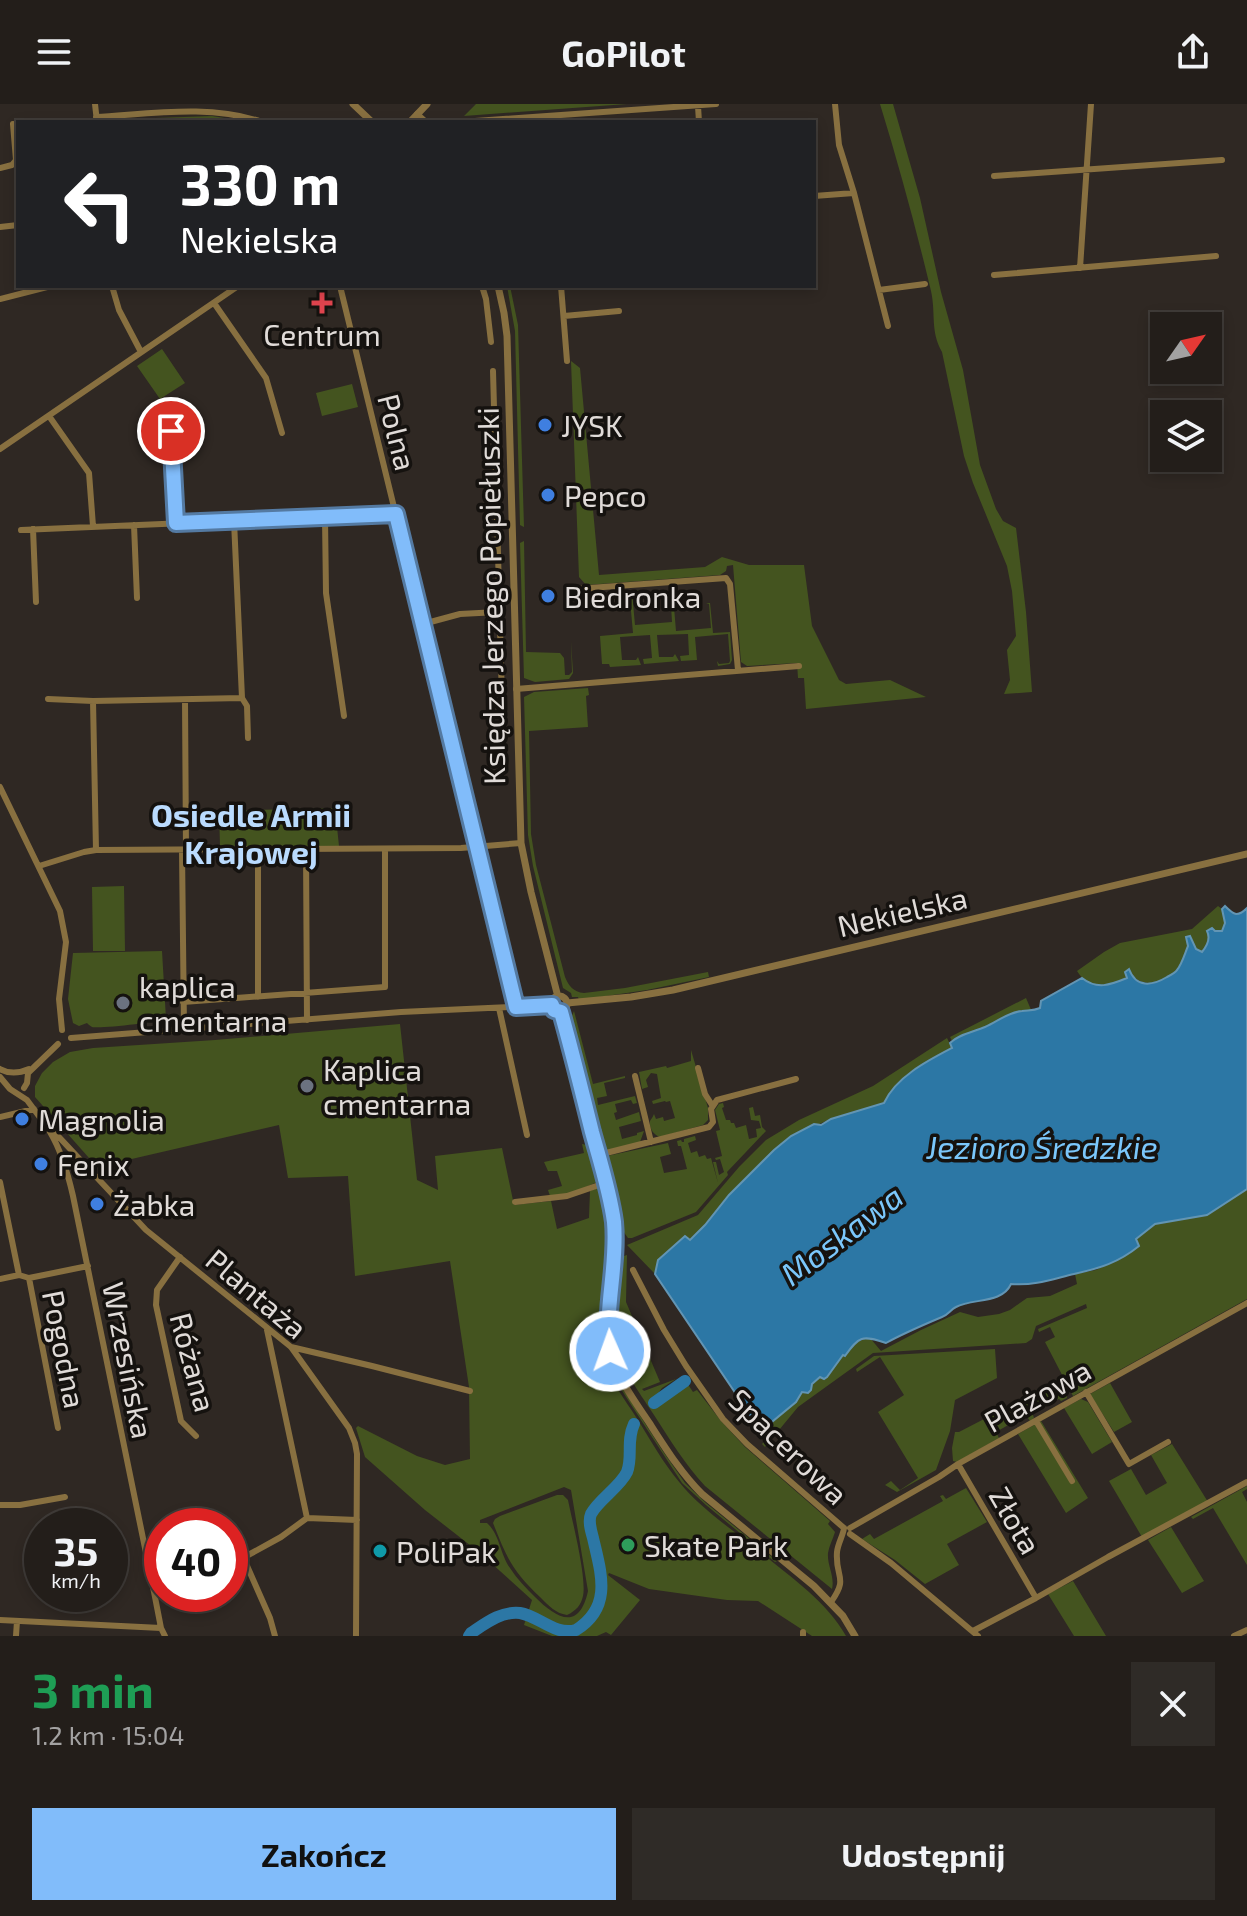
<!DOCTYPE html>
<html lang="pl">
<head>
<meta charset="utf-8">
<style>
	:root { --surface:#231e1a; --page:#2f2b27; --text:#f1f3f6; --muted:#a3a2a2; --line:#403c39; --accent:#81bcfa }
	body { margin:0; font-family:"Exo 2",sans-serif; background:var(--page); color:var(--text); height:100vh; display:flex; flex-direction:column; font-size:30px; white-space:nowrap }
	* { box-sizing:border-box; margin:0 }
	p { font-size:26px; color:var(--muted) }
	.icon { flex:none; width:44px; height:44px; fill:none; stroke:currentColor; stroke-width:2; stroke-linecap:round; stroke-linejoin:round }
	.map { position:relative; height:1532px; overflow:hidden }
	.drawer { display:flex; flex-direction:column; background:var(--surface); flex:1 }
	.drawer>* { flex:none }
	.top-card { position:absolute; left:16px; top:16px; width:800px; height:168px; border-radius:0px; box-shadow:0 4px 12px #0003,0 0 0 2px var(--line); background:#202124; color:#fff; overflow:hidden }
	.needle { width:52px; rotate:56deg }
	.buttons { position:absolute; left:1150px; top:208px; display:grid; gap:16px }
	.buttons a { display:grid; place-items:center; width:72px; height:72px; border-radius:0px; background:var(--surface); box-shadow:0 4px 12px #0003,0 0 0 2px var(--line); font-size:40px }
	.speed { position:absolute; left:24px; top:1404px; display:flex; gap:16px; font-size:40px; font-weight:700; text-align:center }
	.speed>* { display:grid; place-content:center; width:104px; height:104px; border-radius:50%; background:var(--surface); box-shadow:0 4px 12px #0003,0 0 0 2px var(--line); line-height:1 }
	.speed small { font-size:20px; font-weight:400 }
	.speed .limit { border:12px solid #d22; background:#fff; color:#111 }
	.pin { position:absolute; display:grid; place-items:center; width:68px; height:68px; color:#fff; margin:-34px; border:4px solid #fff; border-radius:50%; box-shadow:0 2px 8px #0007 }
	.me { position:absolute; width:88px; margin:-44px; rotate:358deg; stroke-linejoin:round; filter:drop-shadow(0 0 6px #0008) }
	.turn { display:flex; align-items:center; gap:28px; height:168px; padding:0 32px; font-size:36px }
	.turn .icon { width:104px; height:104px; stroke-width:2.5 }
	.turn b { display:block; font-size:56px; line-height:68px }
	.round { display:grid; place-items:center; flex:none; width:84px; height:84px; border-radius:0px; background:var(--page) }
	.overview { display:flex; align-items:center; justify-content:space-between; height:136px; padding:0 32px }
	h1 { font-size:48px; font-weight:700; line-height:60px; color:#1e9e55 }
	.cta { display:flex; gap:16px; margin-top:auto; padding:16px 32px }
	.cta a { flex:1; height:92px; border-radius:0px; background:var(--accent); color:#111; font-size:32px; font-weight:700; line-height:92px; text-align:center }
	.cta a+a { background:var(--page); color:var(--text) }
	header { display:flex; justify-content:space-between; align-items:center; height:104px; padding:0 32px; background:var(--surface); font-size:36px; font-weight:700 }
	.map>svg:first-child { display:block }
</style>
</head>
<body>
<header><svg class="icon" aria-label="menu" viewBox="0 0 24 24"><path d="M4 6h16M4 12h16M4 18h16"/></svg>GoPilot<svg class="icon" aria-label="share" viewBox="0 0 24 24"><path d="M12 15V3M7 8l5-5 5 5M5 13v7h14v-7"/></svg></header>
<div class="map">
<svg width="1247" height="1532" viewBox="0 0 1247 1532">
	<rect width="100%" height="100%" fill="#2f2823"/>
	<!-- green -->
	<path fill="#44541f" fill-rule="evenodd" d="M476 0H627L464 12Z
		M880 0H893L920 94 941 188 963 266 980 361 996 405 1003 417 1016 424 1026 508 1032 588 1004 590 1010 576 1007 546 1016 532 1012 487 1007 462 973 379 964 352 942 248C930 227 936 210 931 187 916 124 899 62 880 0Z
		M212 12 250 18H99V16Z
		M507 182H510L518 221 524 423 520 421 515 227Z
		M162 245 185 279 160 295 137 262Z
		M571 257 580 264 599 471 705 463 722 453 749 461H804L812 522 839 576 846 580 890 576 926 593 806 605 804 574H798L797 559 747 562 741 558 733 461 727 462 726 467 720 471 586 481 579 473Z
		M352 280 358 303 322 312 316 289Z
		M524 437 526 548 560 549 564 554 565 571H569L572 568 571 537 573 569 569 575 535 578 524 574 520 439Z
		M670 484 657 485 670 484 673 494 679 500 680 502 674 503 676 527 711 524 709 500 706 499H710L713 529 730 528 732 556 730 560 718 562 717 557 719 560 729 559 730 557 728 530 695 533 697 556 681 557 680 552 689 551 688 530 657 531 659 553H673L675 550 679 557 644 560 643 555 652 554 650 531 620 533 622 556H636L638 553 641 561 610 563 609 560H602L600 532 633 529 631 507 625 506 624 504 629 498 630 487 644 486 632 488 635 521 672 518Z
		M588 584 589 591 586 592 588 623 529 627 531 730 536 761 565 873C569 882 573 888 584 889L625 884 708 868 709 873 647 886 579 896 578 893H572L571 889 563 884 533 762 528 731 524 593 534 588Z
		M335 704 339 742H220L219 707Z
		M124 782 125 847H93L92 783Z
		M1218 802 1222 805 1225 819 1222 827H1215L1209 830 1206 843 1202 848 1196 845 1190 833C1188 843 1184 855 1178 864 1167 881 1138 886 1129 866L1127 874C1106 882 1091 889 1077 867L1104 848 1120 839 1192 825Z
		M162 847 166 915C157 918 101 925 92 923 90 922 88 920 87 919L79 922 73 919 68 895 73 849Z
		M1026 894 1032 908 1006 912 987 923 955 934 952 937 950 933Z
		M574 907 593 980 625 972V974L604 979 607 992 597 994 598 1001 635 992 637 999 633 1000 631 996 615 1000 617 1008 614 1009 616 1016 639 1008 641 1017 619 1023 622 1035 637 1031V1029L644 1027 640 1038 605 1047 571 914Z
		M400 920 417 1076 438 1086 435 1052 502 1044 514 1101 551 1097 557 1125 589 1114 590 1087 598 1084C604 1108 608 1132 607 1157 605 1192 594 1225 606 1260 612 1279 625 1296 636 1313 650 1335 663 1359 680 1379 703 1407 736 1428 764 1451 793 1475 827 1498 846 1532H812L758 1497 727 1496 649 1485 609 1469 608 1471 640 1496 611 1531 606 1528 597 1532H552L524 1521 532 1496 480 1449 425 1406 365 1353 356 1324 358 1322 417 1352 445 1361 470 1355 469 1283 450 1157 355 1172 348 1072 288 1074 279 1021 97 1063 35 993V982L42 969 53 958 70 948 93 944 215 936ZM564 1383 571 1386 588 1487C579 1528 556 1514 535 1493 526 1484 517 1475 510 1464 500 1450 500 1431 487 1419H480V1416Z
		M947 934 952 944C928 957 896 973 884 999L831 1015 791 1032 774 1046 729 1091 705 1121 689 1136 685 1132 658 1156 655 1170 627 1141 698 1111 739 1063 766 1036 799 1016 873 982Z
		M691 946 708 1004V1016L703 1021 660 1033C654 1031 649 1025 650 1017 651 1015 653 1013 654 1010L656 1015 663 1013 664 1017 675 1014 670 997 666 998 665 997 653 1000 652 997 661 994 657 970 651 969 646 976 648 983 642 985 639 968 666 962 667 964 691 957Z
		M723 999 724 1003 722 1004 726 1016H730L731 1019H734L736 1024 746 1021 749 1035 757 1033 756 1025 761 1024 759 1017 751 1016 749 1004 753 1003 755 1012 760 1011 762 1023 766 1027 727 1068 728 1071 696 1108 632 1134H628L623 1127 618 1094 607 1052 668 1039 671 1050 660 1053 664 1069 687 1065 681 1042H678L677 1037 681 1036 682 1038H684V1035L695 1032 696 1036 688 1039 691 1049 697 1047 699 1053 705 1051 707 1055 711 1054 718 1079 713 1058H716L719 1071 724 1068 720 1055 716 1056 715 1054 722 1052 716 1027 720 1026 715 1006 719 1000Z
		M582 1040 587 1041 597 1078 570 1090 550 1092 548 1086 562 1082 557 1067H548L544 1058 584 1049Z
		M1247 1085V1195L1073 1292 1045 1238 1055 1233 1050 1223 1039 1228 1038 1225 1087 1204 1086 1200 1036 1222 1032 1235 1026 1239 873 1249 798 1303 765 1343 762 1340 765 1337 761 1327 796 1298 802 1288 821 1273 824 1274C839 1258 847 1237 870 1234L881 1247 921 1226 960 1208 978 1213 999 1210 1010 1206 1027 1194 1050 1192 1077 1180 1075 1170 1096 1166 1127 1151 1136 1135 1155 1120 1207 1111Z
		M611 1141 603 1228 606 1249 616 1274 662 1346 685 1379 706 1399 777 1457 775 1458 706 1401 682 1379 613 1273 603 1245 601 1220 609 1143Z
		M627 1151 626 1198 660 1278 642 1285 644 1287 676 1275 662 1284 653 1296 656 1300C667 1295 679 1289 687 1279L693 1288 697 1286 721 1317 745 1343 830 1417 828 1420 835 1428C833 1435 829 1442 828 1449 827 1462 835 1472 832 1485L705 1382C685 1360 670 1336 654 1311 638 1286 619 1263 616 1233 614 1206 622 1179 624 1152Z
		M995 1245 997 1274 955 1296 950 1327 936 1366 897 1388 885 1381 891 1377 900 1386 918 1374 878 1308 904 1291 880 1253 857 1268 856 1265 874 1252Z
		M1061 1278 1067 1289V1294L1061 1297 1059 1295 1032 1308 1034 1314 1030 1317 1026 1311 996 1328 999 1334 957 1358 953 1357 952 1344 955 1328H959L1011 1301 1013 1303Z
		M1110 1279 1132 1318 1114 1328 1090 1290Z
		M1081 1295 1088 1298 1112 1338 1092 1350 1064 1304Z
		M1041 1317 1088 1394 1066 1409 1018 1330Z
		M1172 1340 1208 1398 1142 1433 1109 1377 1131 1365 1146 1391 1167 1379 1151 1351Z
		M1247 1382V1385L1242 1388 1247 1398V1461L1213 1404 1193 1415 1191 1413Z
		M966 1384 987 1418 947 1440 959 1461 925 1480 895 1456 862 1435 870 1430 874 1435 943 1397 940 1392 943 1391 946 1395Z
		M557 1391H563L568 1396C572 1416 587 1474 583 1492 581 1501 576 1507 567 1511 555 1509 549 1502 541 1494 512 1467 507 1454 493 1419L495 1415 500 1412Z
		M1171 1423 1204 1477 1182 1489 1148 1436Z
		M1073 1477 1106 1532H1074L1048 1490Z"/>
	<!-- water -->
	<path fill="#2c77a5" stroke="#6295b4" stroke-width="2" d="M1225 802C1233 810 1237 814 1247 804V1085L1207 1111 1155 1120 1136 1135 1139 1142C1118 1159 1100 1164 1074 1170 1053 1175 1035 1182 1011 1180 1002 1200 973 1194 956 1203 950 1206 948 1211 942 1213 923 1221 904 1229 886 1239 862 1231 859 1232 845 1252L843 1251 827 1273 824 1275 820 1273 812 1280 811 1286 808 1289 802 1288 796 1298 761 1327 655 1170 658 1156 685 1132 690 1136 705 1121 729 1091 774 1046 791 1032 814 1020 821 1021 831 1015 884 999C896 973 927 957 952 944L950 939C959 930 973 928 985 923 997 918 1008 908 1022 907 1029 906 1033 907 1040 904L1041 897 1082 874C1097 886 1110 881 1127 874L1125 868 1129 865C1136 884 1152 882 1167 873 1169 872 1176 868 1177 866 1182 860 1185 849 1188 842L1186 833 1190 832 1196 845 1202 848C1207 842 1211 835 1207 827L1212 824 1215 827H1222L1225 819 1222 805Z"/>
	<g fill="none" stroke-linecap="round" stroke-linejoin="round">
		<!-- river -->
		<path stroke="#2c77a5" stroke-width="12" d="M654 1299 685 1277
			M469 1532 471 1529C486 1519 501 1507 520 1509 539 1512 555 1532 576 1526 613 1503 601 1469 593 1434 591 1427 588 1417 591 1410 598 1396 620 1383 627 1368 633 1353 626 1337 634 1320"/>
		<!-- minor -->
		<path stroke="#887040" stroke-width="6" d="M95 0 97 18
			M835 0 839 41 854 89 888 222
			M698 2 699 18
			M417 10 426 18
			M96 13C150 10 210 0 262 18
			M461 18 716 0
			M0 64 12 61 16 56 13 20
			M994 72 1222 56
			M814 92 854 89
			M0 123 18 121
			M1080 164 1091 0
			M994 171 1216 152
			M112 182 119 206 141 248
			M340 182 516 903
			M482 182 486 195 491 238
			M561 182 567 257
			M879 186 925 180
			M0 195 51 182
			M214 199 266 274 282 329
			M564 212 619 207
			M493 267 502 596
			M49 312 89 369 93 422
			M171 327 176 419
			M0 345 238 182
			M325 414 326 489 344 612
			M234 417 242 594 247 602 248 634
			M134 421 137 494
			M33 425 36 498
			M21 426 396 410
			M576 485 726 474 730 480 738 566
			M423 520 460 510 498 508
			M516 585 799 562
			M48 595 93 597 242 594
			M185 596 186 746
			M93 597 96 746
			M0 683 60 807 66 838 59 895 62 926
			M258 745V893
			M306 745 307 916
			M182 746 184 925
			M39 762 84 748 96 746 461 744 521 739
			M183 898 385 883V745
			M499 904 527 1031
			M71 934 401 908 552 901
			M698 964 705 990 712 1001
			M0 965C9 970 20 969 29 965
			M635 972 651 1038
			M0 973 10 985 27 996 44 1019
			M24 984 27 979 28 969 58 940
			M0 1013 34 1005
			M43 1016 146 1126 291 1243 349 1324 355 1339 357 1350 356 1532
			M50 1028C62 1048 68 1070 73 1092L155 1493 161 1524 165 1532
			M598 1051 709 1023 713 1018 711 1005 717 996 796 975
			M0 1078 19 1171
			M515 1098 567 1092 605 1079
			M180 1153 157 1186 156 1201 181 1317 196 1332
			M633 1166 664 1226 686 1262 723 1315 747 1340 844 1424
			M29 1174 58 1324
			M0 1175 19 1171 29 1174 88 1162
			M267 1226 307 1414
			M291 1243 372 1262 470 1287
			M1086 1288 1129 1360 1168 1338
			M1036 1317 1072 1377
			M958 1360 1036 1494
			M0 1401H20L65 1393
			M850 1424 939 1373 958 1360 1247 1199
			M850 1430 891 1459 978 1532
			M244 1455 270 1514 275 1532
			M230 1461 281 1433 307 1414 357 1416
			M831 1498C849 1473 835 1474 837 1448 838 1439 843 1432 844 1424
			M0 1516 161 1524
			M973 1527 1036 1494 1108 1453 1247 1378
			M16 1532 17 1517
			M803 1532V1528
			M1234 1532 1247 1526"/>
		<!-- tertiary -->
		<path stroke="#887040" stroke-width="7" d="M353 0 372 18
			M410 18 427 0
			M498 182 504 209 507 232 521 739 531 788 558 893
			M551 900a8 8 0 1 1 16 0a8 8 0 1 1-16 0Z
			M567 899 631 893 673 886 1247 750
			M561 908 613 1114C615 1133 615 1151 614 1170 612 1191 607 1211 608 1232 610 1265 632 1293 650 1320 666 1345 681 1369 702 1390L814 1482 843 1512 855 1532"/>
	</g>
	<g fill="none" stroke-linecap="round" stroke-linejoin="round">
		<!-- route casing -->
		<g stroke="#547aa2" stroke-width="20">
			<path id="route" d="M171 327 176 419 396 410 516 903 552 901 554 906 561 908C572 947 582 988 592 1028 600 1057 610 1088 614 1118 618 1162 604 1204 610 1247"/>
		</g>
		<!-- route -->
		<use href="#route" stroke="#81bcfa" stroke-width="14"/>
	</g>
	<!-- markers -->
	<path fill="#e0444e" stroke="#15120f" stroke-width="3" d="M318 187h8v8h8v8h-8v8h-8v-8h-8v-8h8z"/>
	<g fill="#3f7fe0" stroke="#15120f" stroke-width="3">
		<circle cx="545" cy="321" r="8"/>
		<circle cx="548" cy="391" r="8"/>
		<circle cx="548" cy="492" r="8"/>
		<circle cx="22" cy="1015" r="8"/>
		<circle cx="41" cy="1060" r="8"/>
		<circle cx="97" cy="1100" r="8"/>
	</g>
	<g fill="#6b7280" stroke="#15120f" stroke-width="3">
		<circle cx="123" cy="899" r="8"/>
		<circle cx="307" cy="982" r="8"/>
	</g>
	<circle fill="#2e9e5b" stroke="#15120f" stroke-width="3" cx="628" cy="1441" r="8"/>
	<circle fill="#0f9aa8" stroke="#15120f" stroke-width="3" cx="380" cy="1447" r="8"/>
	<g text-anchor="middle" dominant-baseline="central" stroke-width="7" stroke-linejoin="round" paint-order="stroke">
		<!-- poi labels -->
		<g font-size="30" fill="#e0dbd8" stroke="#15120f" text-anchor="start">
			<text x="322" y="230" text-anchor="middle">Centrum</text>
			<text x="561" y="321">JYSK</text>
			<text x="564" y="391">Pepco</text>
			<text x="564" y="492">Biedronka</text>
			<text x="139" y="882">kaplica<tspan x="139" dy="34">cmentarna</tspan></text>
			<text x="323" y="965">Kaplica<tspan x="323" dy="34">cmentarna</tspan></text>
			<text x="38" y="1015">Magnolia</text>
			<text x="57" y="1060">Fenix</text>
			<text x="113" y="1100">Żabka</text>
			<text x="644" y="1441">Skate Park</text>
			<text x="396" y="1447">PoliPak</text>
		</g>
		<!-- street labels -->
		<g font-size="30" fill="#e0dbd8" stroke="#15120f">
			<text transform="translate(398 328) rotate(76)">Polna</text>
			<text transform="translate(490 492) rotate(-91)">Księdza Jerzego Popiełuszki</text>
			<text transform="translate(902 807) rotate(-13)">Nekielska</text>
			<text transform="translate(257 1189) rotate(40)">Plantaża</text>
			<text transform="translate(65 1245) rotate(79)">Pogodna</text>
			<text transform="translate(129 1256) rotate(79)">Wrzesińska</text>
			<text transform="translate(194 1258) rotate(75)">Różana</text>
			<text transform="translate(1037 1291) rotate(-29)">Plażowa</text>
			<text transform="translate(789 1342) rotate(44)">Spacerowa</text>
			<text transform="translate(1016 1416) rotate(60)">Złota</text>
		</g>
		<!-- neighbourhood labels -->
		<g font-size="32" font-weight="bold" fill="#badbfe" stroke="#15120f">
			<text x="251" y="710">Osiedle Armii<tspan x="251" dy="37">Krajowej</tspan></text>
		</g>
		<!-- water labels -->
		<g font-size="32" font-style="italic" fill="#7bc7fb" stroke="#15120f">
			<text x="1042" y="1042">Jezioro Średzkie</text>
			<text transform="translate(841 1130) rotate(-37)">Moskawa</text>
		</g>
	</g>
</svg>
<div class="buttons">
<a><svg class="needle" viewBox="-14 -14 28 28"><path d="M0-13l5 13h-10z" fill="#e53935"/><path d="M0 13l5-13h-10z" fill="#a3a2a2"/></svg></a>
<a><svg class="icon" aria-label="layers" viewBox="0 0 24 24"><path d="M12 4l9 5-9 5-9-5zM3 14l9 5 9-5"/></svg></a>
</div>
<div class="speed"><div>35<small>km/h</small></div><div class="limit">40</div></div>
<div class="pin" style="left:171px;top:327px;background:#d93025"><svg class="icon" aria-label="arrive" viewBox="0 0 24 24"><path d="M6 21V4h12l-3 4 3 4H6"/></svg></div>
<svg class="me" style="left:610px;top:1247px" viewBox="-20 -20 40 40"><circle r="17" fill="#81bcfa" stroke="#fff" stroke-width="3"/><path d="M0-11L8 9 0 5-8 9z" fill="#fff"/></svg>
<div class="top-card">
<div class="turn"><svg class="icon" aria-label="left" viewBox="0 0 24 24"><path d="M17 20v-9H6M10 6l-5 5 5 5"/></svg><div><b>330 m</b>Nekielska</div></div>
</div>
</div>
<section class="drawer">
<div class="overview"><div><h1>3 min</h1><p>1.2 km · 15:04</p></div><a class="round"><svg class="icon" aria-label="close" viewBox="0 0 24 24"><path d="M6 6l12 12M18 6L6 18"/></svg></a></div>
<div class="cta"><a>Zakończ</a><a>Udostępnij</a></div>
</section>
</body>
</html>
